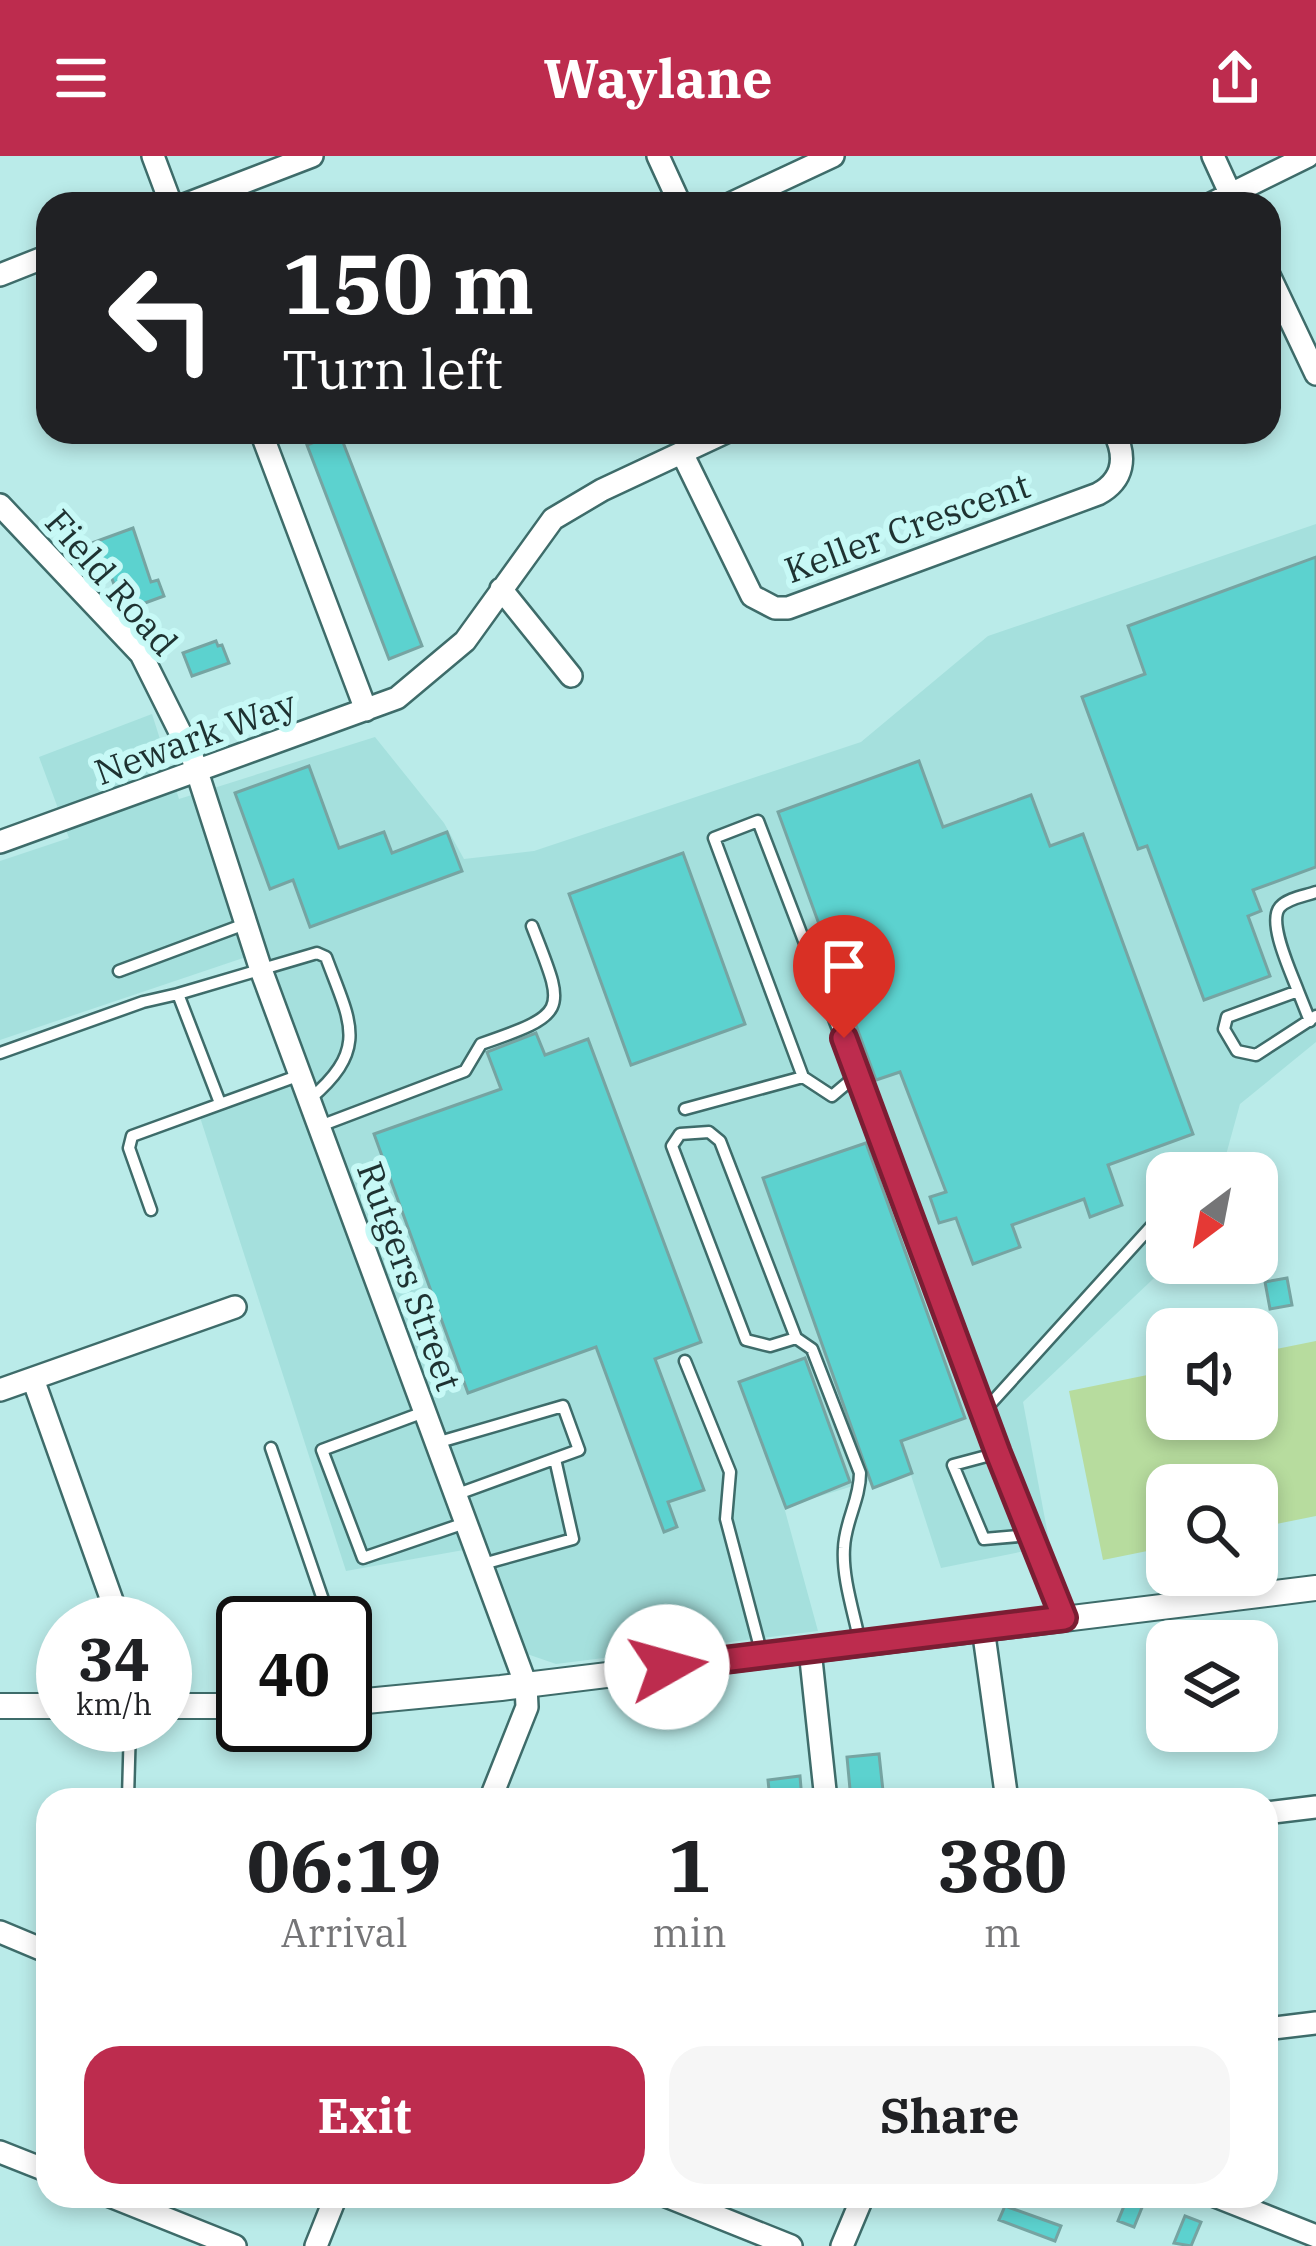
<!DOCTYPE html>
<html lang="en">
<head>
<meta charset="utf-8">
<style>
	:root { --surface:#fff; --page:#f6f6f6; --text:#202124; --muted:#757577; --accent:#bd2c4e }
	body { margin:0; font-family:"IBM Plex Serif",serif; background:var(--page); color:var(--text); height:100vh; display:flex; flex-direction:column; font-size:45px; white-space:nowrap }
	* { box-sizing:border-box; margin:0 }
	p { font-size:39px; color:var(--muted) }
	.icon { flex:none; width:66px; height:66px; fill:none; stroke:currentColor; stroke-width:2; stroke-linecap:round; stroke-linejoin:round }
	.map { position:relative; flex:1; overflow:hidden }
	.sheet { position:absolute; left:36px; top:1632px; width:1242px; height:420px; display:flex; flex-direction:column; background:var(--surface); border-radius:36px; box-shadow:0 6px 18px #0003 }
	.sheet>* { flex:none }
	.guide { position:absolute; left:36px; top:36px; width:1245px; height:252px; border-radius:36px; box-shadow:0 6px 18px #0003; background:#202124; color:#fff; overflow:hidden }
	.needle { width:78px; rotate:212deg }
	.fabs { position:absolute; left:1146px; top:996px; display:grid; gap:24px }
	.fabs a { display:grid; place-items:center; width:132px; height:132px; border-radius:24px; background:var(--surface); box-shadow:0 6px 18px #0003; font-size:60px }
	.speed { position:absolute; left:36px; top:1440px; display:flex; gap:24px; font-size:60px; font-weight:700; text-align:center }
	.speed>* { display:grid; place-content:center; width:156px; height:156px; border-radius:50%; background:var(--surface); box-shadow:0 6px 18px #0003; line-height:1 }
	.speed small { font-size:30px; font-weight:400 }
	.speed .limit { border:6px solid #111; border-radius:18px; background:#fff; color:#111 }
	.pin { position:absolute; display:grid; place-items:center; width:102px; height:102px; color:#fff; margin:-123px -51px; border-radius:50% 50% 50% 0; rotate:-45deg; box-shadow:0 0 12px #0007 }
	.pin .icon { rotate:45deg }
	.me { position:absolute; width:132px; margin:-66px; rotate:83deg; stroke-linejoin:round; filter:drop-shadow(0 0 9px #0008) }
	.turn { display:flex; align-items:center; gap:42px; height:252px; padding:0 48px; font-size:54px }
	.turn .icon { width:156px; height:156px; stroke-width:2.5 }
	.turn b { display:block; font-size:84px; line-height:102px }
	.eta { display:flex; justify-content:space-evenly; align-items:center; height:204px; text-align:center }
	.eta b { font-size:72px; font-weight:700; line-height:84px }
	.action { display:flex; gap:24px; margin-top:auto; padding:24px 48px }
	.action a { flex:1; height:138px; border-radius:36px; background:var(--accent); color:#fff; font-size:48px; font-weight:700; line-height:138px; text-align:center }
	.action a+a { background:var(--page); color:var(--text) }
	header { display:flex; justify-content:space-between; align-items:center; height:156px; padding:0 48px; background:var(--accent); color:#fff; font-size:54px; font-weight:700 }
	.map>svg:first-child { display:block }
</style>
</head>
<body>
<header><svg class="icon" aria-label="menu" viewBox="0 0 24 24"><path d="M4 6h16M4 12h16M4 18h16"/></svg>Waylane<svg class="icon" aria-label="share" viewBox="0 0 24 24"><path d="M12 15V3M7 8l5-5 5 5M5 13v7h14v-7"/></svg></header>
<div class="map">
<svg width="1316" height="2090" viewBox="0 0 1316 2090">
	<rect width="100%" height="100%" fill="#baebe9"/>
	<!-- built -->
	<path fill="#a5e0dd" d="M1316 368V886L1240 948 1221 1017H1167V1107H1170L1023 1246 1050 1390 941 1412 909 1313 784 1351 818 1475 556 1508 527 1498 486 1390 346 1415 198 955 299 918 255 798 0 884V705L69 682 39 601 152 558 179 643 375 581 444 667 464 703 534 695 861 586 988 480Z"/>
	<!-- green -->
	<path fill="#b7dc9e" d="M1316 1185V1360L1257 1372V1329H1167V1391L1103 1404 1069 1235 1167 1215V1263H1257V1197Z"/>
	<!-- building -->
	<path fill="#5cd2cf" stroke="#76a4a2" stroke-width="3" d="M339 276 422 490 389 503 307 289Z
		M133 372 151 426 158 424 164 440 134 451 125 427 115 431 105 404 99 406 92 387Z
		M1316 401V711L1253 734 1261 755 1248 760 1270 820 1204 844 1147 690 1138 693 1082 541 1145 518 1128 470Z
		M216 485 218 490 222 489 229 507 192 520 183 497Z
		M919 605 943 671 1031 639 1050 690 1083 678 1193 978 1108 1009 1122 1049 1090 1061 1084 1043 1012 1069 1020 1091 973 1108 956 1062 939 1067 930 1041 946 1036 900 916 876 924 778 656Z
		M309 610 339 692 384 676 392 697 447 676 462 715 310 771 293 724 270 733 235 637Z
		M683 697 745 868 631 909 569 738Z
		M536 877 545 899 588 883 701 1186 655 1203 704 1334 668 1346 677 1371 664 1376 596 1191 468 1237 374 978 501 933 487 896Z
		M866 987 965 1262 901 1285 912 1317 873 1332 763 1022Z
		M1287 1122 1292 1149 1270 1153 1265 1126Z
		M805 1202 850 1326 786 1352 739 1226Z
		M879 1598 884 1644H851L847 1601Z
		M800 1620 802 1644H770L768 1624Z
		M1128 2040 1145 2044 1134 2071 1118 2065Z
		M1005 2050 1061 2070 1055 2085 999 2064Z
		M1185 2060 1201 2066 1191 2090 1174 2087Z"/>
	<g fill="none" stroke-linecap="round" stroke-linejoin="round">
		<!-- service casing -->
		<g stroke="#3e6c6a" stroke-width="15">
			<path id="service" d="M1316 736C1305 740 1288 742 1280 751 1267 766 1291 816 1298 835L1227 861 1224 873 1237 895 1256 899 1316 860
				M119 815 245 768
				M1298 835 1310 865
				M0 897 143 846 178 838
				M803 921 832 940 858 918
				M220 947 178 838 317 797 326 801C350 866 370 892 310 943
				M685 953 803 921 714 682 758 665 1064 1462
				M320 970 465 915 481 888C571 857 565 855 532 770
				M151 1054 129 992 132 980 300 919
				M796 1182 770 1190 746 1184 672 990 680 978 709 976 720 985 796 1182 812 1193 860 1317C860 1344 845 1365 844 1392 842 1422 854 1457 860 1487
				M685 1205 730 1316 726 1363 762 1499
				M984 1255 1167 1053
				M424 1256 322 1294 363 1402 465 1367
				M436 1287 563 1250 579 1294 455 1339
				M271 1292 331 1467
				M998 1297 953 1309 984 1383 1031 1379
				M483 1408 573 1383 555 1303
				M345 1508 357 1543
				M128 1642 130 1569"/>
		</g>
		<!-- minor casing -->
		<g stroke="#3e6c6a" stroke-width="26">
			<path id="minor" d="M153 0 171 48
				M658 0 680 48
				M1213 0 1235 48
				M187 48 312 0
				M730 48 833 0
				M1211 48 1308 0
				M0 119 48 100
				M1269 119 1316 218
				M261 276 366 554
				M682 297 752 440 775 452H788L1098 338C1124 324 1127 301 1114 276
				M0 349 141 498 192 600 260 811 526 1529 527 1551 490 1644
				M501 433 571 520
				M0 686 397 542 465 485 553 363 602 334 726 276
				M33 1223 120 1467
				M0 1234 235 1151
				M983 1472 1007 1644
				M810 1494 826 1644
				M1266 1657 1316 1651
				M0 1776 48 1796
				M1266 1873 1316 1867
				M0 1996 48 2015
				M110 2040 235 2090
				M666 2040 791 2090
				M1215 2040 1316 2080
				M316 2090 336 2040
				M842 2090 863 2040"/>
		</g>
		<!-- tertiary casing -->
		<g stroke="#3e6c6a" stroke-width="28">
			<path id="tertiary" d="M345 1547 501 1532 1316 1432
				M0 1550H63
				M165 1550H243"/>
		</g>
		<!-- service -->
		<use href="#service" stroke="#fff" stroke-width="10"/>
		<!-- minor -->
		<use href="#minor" stroke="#fff" stroke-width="21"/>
		<!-- tertiary -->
		<use href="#tertiary" stroke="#fff" stroke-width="24"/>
	</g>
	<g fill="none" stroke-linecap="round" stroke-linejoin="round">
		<!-- route casing -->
		<g stroke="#7b1d33" stroke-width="30">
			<path id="route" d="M667 1511 1064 1462 998 1297 844 882"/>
		</g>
		<!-- route -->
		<use href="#route" stroke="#bd2c4e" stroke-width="21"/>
	</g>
	<g text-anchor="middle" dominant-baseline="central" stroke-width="12" stroke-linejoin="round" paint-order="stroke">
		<!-- street labels -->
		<g font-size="36" fill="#1e3231" stroke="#c7f9f6">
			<text transform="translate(907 371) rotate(-20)">Keller Crescent</text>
			<text transform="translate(112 426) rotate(49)">Field Road</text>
			<text transform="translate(195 581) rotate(-20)">Newark Way</text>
			<text transform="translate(410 1120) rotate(70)">Rutgers Street</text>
		</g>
	</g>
</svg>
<div class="fabs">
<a><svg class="needle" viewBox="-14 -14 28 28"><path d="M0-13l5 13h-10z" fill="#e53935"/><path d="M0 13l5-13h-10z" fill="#757577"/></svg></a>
<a><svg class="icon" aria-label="sound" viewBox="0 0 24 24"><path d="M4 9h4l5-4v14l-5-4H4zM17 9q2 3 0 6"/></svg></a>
<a><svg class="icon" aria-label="search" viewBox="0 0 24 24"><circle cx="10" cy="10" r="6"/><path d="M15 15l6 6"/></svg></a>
<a><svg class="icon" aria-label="layers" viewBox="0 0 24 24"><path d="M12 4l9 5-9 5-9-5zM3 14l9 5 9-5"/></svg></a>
</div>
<div class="speed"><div>34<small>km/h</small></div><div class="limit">40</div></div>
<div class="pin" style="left:844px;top:882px;background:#d93025"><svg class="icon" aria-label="arrive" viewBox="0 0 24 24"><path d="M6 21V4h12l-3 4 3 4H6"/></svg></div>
<svg class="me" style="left:667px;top:1511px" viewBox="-20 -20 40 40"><circle r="19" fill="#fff"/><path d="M0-13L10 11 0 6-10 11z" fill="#bd2c4e"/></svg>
<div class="guide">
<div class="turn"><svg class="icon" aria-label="left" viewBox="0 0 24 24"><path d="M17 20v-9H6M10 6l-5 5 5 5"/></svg><div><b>150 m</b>Turn left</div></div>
</div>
<section class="sheet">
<div class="eta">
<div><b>06:19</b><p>Arrival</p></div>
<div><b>1</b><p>min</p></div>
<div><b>380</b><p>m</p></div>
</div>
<div class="action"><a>Exit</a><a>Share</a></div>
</section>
</div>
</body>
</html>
